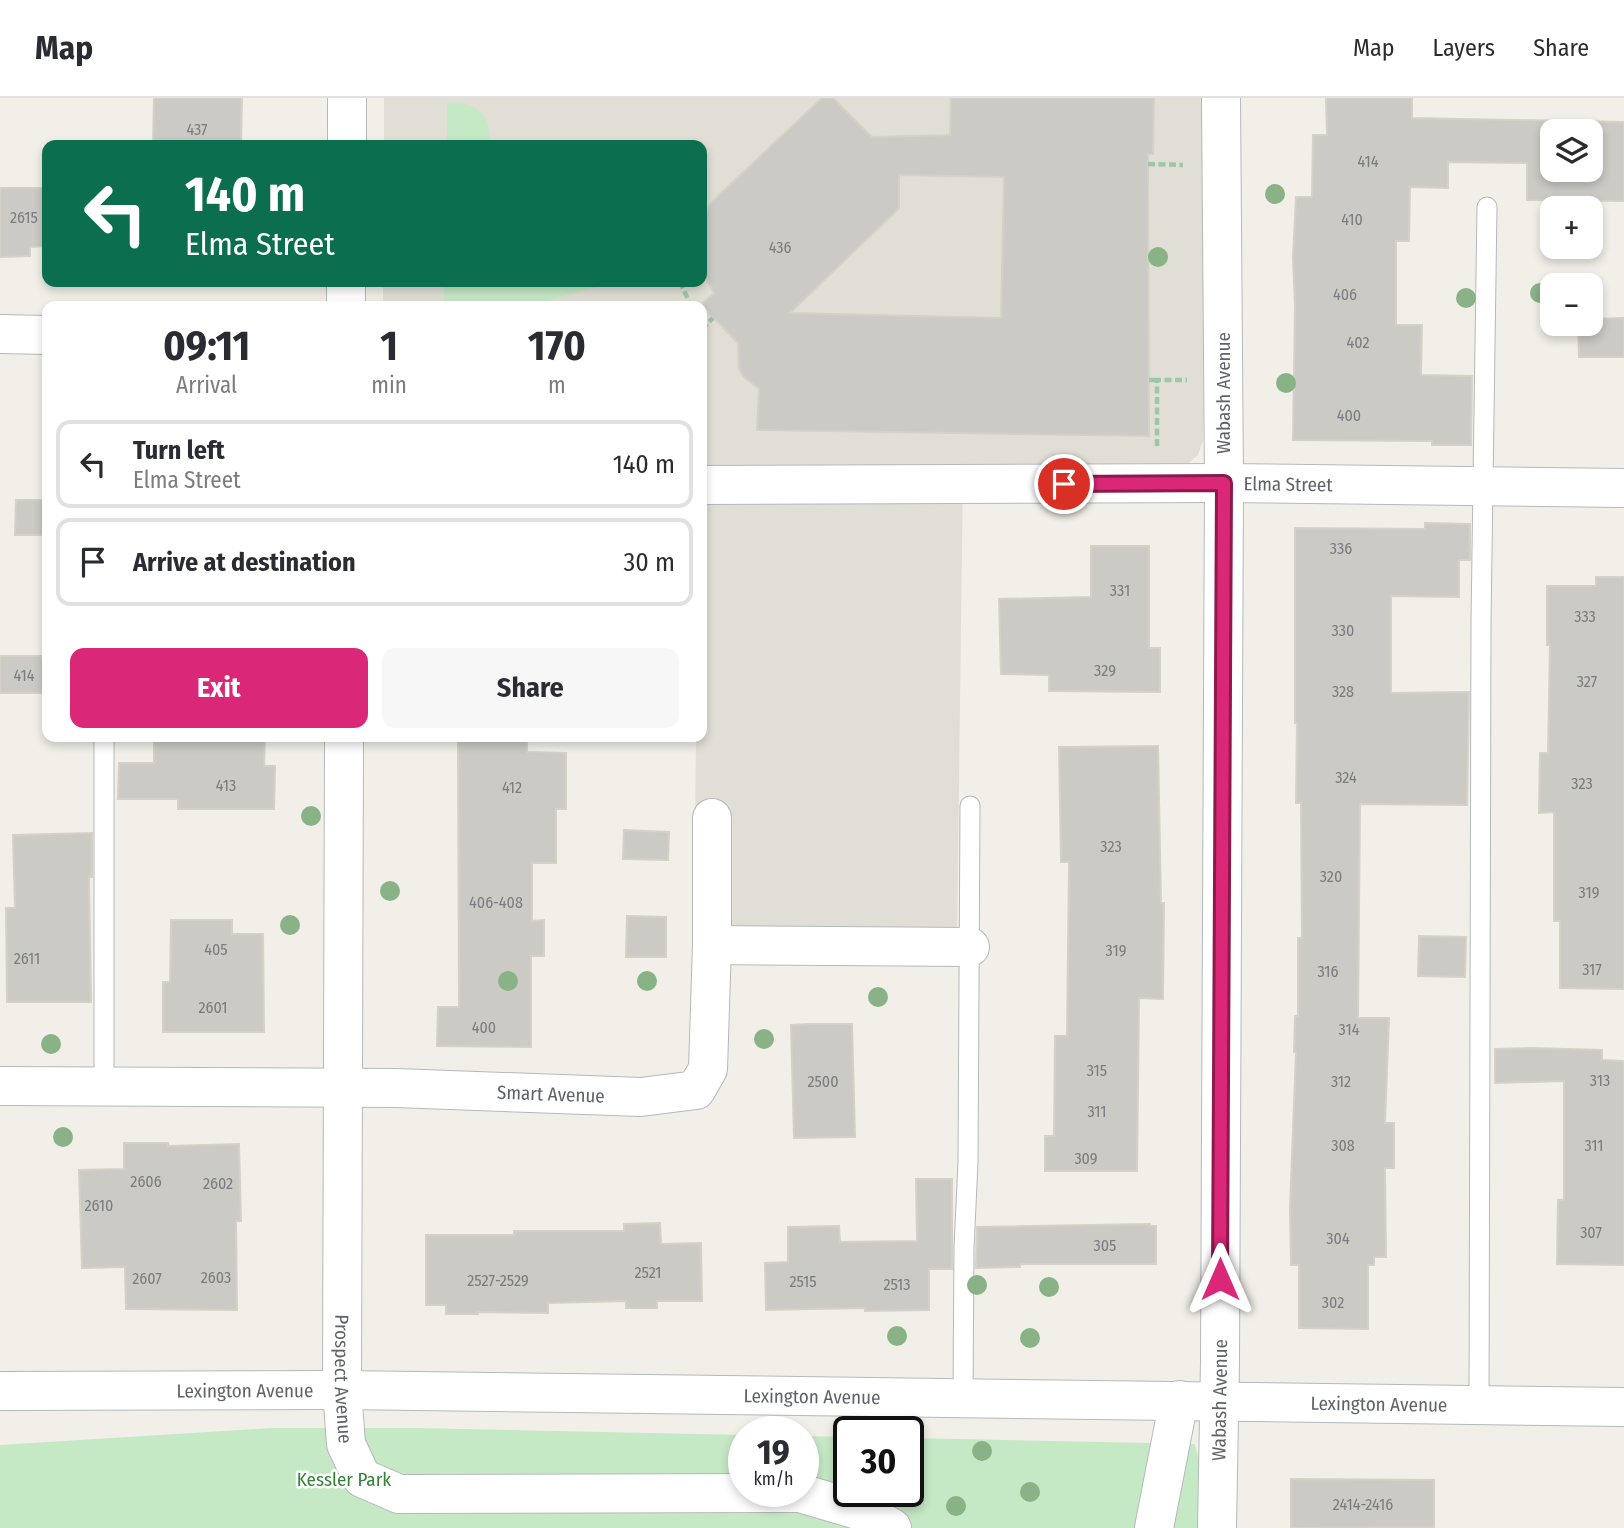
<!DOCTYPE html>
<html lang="en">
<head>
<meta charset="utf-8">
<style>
	:root { --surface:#fff; --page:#f7f7f7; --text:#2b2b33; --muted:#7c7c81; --line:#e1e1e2; --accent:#db2777 }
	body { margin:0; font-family:"Fira Sans Condensed",sans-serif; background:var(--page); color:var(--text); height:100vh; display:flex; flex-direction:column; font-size:26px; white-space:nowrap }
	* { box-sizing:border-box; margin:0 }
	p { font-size:23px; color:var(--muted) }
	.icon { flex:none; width:38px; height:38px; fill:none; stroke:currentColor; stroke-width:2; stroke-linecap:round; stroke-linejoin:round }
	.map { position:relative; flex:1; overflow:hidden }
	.side { position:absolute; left:42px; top:203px; width:665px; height:441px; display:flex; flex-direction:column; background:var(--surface); border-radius:14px; box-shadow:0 4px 10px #0003 }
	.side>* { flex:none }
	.guide { position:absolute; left:42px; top:42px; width:665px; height:147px; border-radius:14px; box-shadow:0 4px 10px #0003; background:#0b6e4f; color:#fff; overflow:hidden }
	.controls { position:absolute; left:1540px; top:21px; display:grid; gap:14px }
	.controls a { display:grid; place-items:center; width:63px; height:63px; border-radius:14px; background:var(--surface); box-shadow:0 4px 10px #0003; font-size:35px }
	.speed { position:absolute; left:728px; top:1318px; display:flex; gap:14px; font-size:35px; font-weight:700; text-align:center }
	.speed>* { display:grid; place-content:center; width:91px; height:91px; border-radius:50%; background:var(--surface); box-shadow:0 4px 10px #0003; line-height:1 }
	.speed small { font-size:18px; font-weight:400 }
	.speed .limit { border:4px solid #111; border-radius:10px; background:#fff; color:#111 }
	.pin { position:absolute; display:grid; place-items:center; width:60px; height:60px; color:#fff; margin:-30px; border:4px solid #fff; border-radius:50%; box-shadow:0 2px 7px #0007 }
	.me { position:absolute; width:77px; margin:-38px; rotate:0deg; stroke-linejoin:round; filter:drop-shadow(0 0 5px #0008) }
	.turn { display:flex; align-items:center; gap:24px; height:147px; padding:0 28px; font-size:32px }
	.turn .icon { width:91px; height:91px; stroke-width:2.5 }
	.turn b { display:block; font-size:49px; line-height:60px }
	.eta { display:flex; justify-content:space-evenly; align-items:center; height:119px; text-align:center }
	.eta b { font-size:42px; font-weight:700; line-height:49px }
	.action { display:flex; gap:14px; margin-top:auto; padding:14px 28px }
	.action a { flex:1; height:80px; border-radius:14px; background:var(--accent); color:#fff; font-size:28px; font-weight:700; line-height:80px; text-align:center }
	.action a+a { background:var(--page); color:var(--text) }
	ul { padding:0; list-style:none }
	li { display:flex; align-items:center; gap:21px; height:88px; margin:0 14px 10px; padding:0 14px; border:4px solid var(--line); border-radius:14px }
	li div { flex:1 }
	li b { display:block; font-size:26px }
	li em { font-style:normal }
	header { display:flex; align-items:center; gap:42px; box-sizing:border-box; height:98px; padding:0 35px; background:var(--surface); border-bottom:2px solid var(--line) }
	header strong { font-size:33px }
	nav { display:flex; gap:38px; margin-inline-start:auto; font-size:24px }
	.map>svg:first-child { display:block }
</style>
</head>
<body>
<header>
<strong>Map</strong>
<nav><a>Map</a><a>Layers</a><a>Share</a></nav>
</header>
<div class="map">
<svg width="1624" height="1430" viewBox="0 0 1624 1430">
	<rect width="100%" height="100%" fill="#f1efe8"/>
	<!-- education -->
	<path fill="#e1ded6" d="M384 0H1206L1203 343 1198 357 1185 368 963 371 957 839 694 834 696 639H702V208H383V184H702V47H384Z"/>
	<!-- green -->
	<path fill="#c5e8c5" d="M447 4C476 5 493 15 489 47H447Z
		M444 184H602L601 188 549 202 537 208H444Z
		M274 1330H417L744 1337V1393H803V1338L849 1339V1393H908V1340L1195 1346 1202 1376 1201 1430H0V1347Z"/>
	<!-- building -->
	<path fill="#cccac5" stroke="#d6d1c6" stroke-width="2" fill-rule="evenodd" d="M154 0H242L241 47 153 46Z
		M822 0H833L872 39 950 37 951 0H1154L1153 56H1148L1149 338 757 332 759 291 743 278 739 271 738 245 701 207 714 195 702 174V123L709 108 717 99ZM899 77 1004 79 1001 220 790 215 899 110Z
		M1326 0H1412V20L1624 24V103L1527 102V65L1448 64V90L1410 89 1409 143H1396V227H1422L1421 277 1472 278 1471 347H1432V343L1293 342 1295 209 1293 159 1296 99H1312L1313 37H1327ZM1552 33H1591V72H1552Z
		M0 90H47V148L30 149V158L0 159Z
		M1624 220V259H1579L1578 226H1591V221Z
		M16 402H47V437H15Z
		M1425 425 1470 426V462H1459V499L1391 498V595L1469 594 1467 707 1360 706 1358 920H1389L1385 1025H1394V1070H1385L1386 1159H1374V1167H1368V1231L1299 1230V1167H1291L1290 1110 1296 954H1294L1295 918H1298V840H1302L1301 705H1296L1297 625H1295V430L1425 431Z
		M1091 448H1149V550H1160V594L1049 593V577L1001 576 999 501 1091 499Z
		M1596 479H1624V891L1560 890V823H1554V714L1539 715 1540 655H1548L1550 547H1547V488H1596Z
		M0 558H47V595H0Z
		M154 639H265L264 668H275L274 711H178V701H118L119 665H154Z
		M458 639H527V654L566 655V711H556V765H532V823L544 822V858H531V949L437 948 438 909H459Z
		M1158 648 1161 805H1164L1163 901 1139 900 1137 1073H1045V1038H1054L1055 938H1067L1069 764H1061L1059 649Z
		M624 732 669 734 668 762 623 761Z
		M92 735V779H89L91 904H7L6 810H15L13 737Z
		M627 818 666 819V859H626Z
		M171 822H232V836H263L264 934H163V884H170Z
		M1419 838 1466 839 1465 879 1418 878Z
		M809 926H852L855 1039 794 1040 791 927Z
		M1531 950 1602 952V962L1624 963V1167L1557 1166 1558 1102H1564V983L1495 985V951Z
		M124 1045H168V1048L239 1046 241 1123H236L237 1212 126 1211 125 1169 82 1170 79 1072 124 1071Z
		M916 1081H952V1171H929V1212L865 1213V1210L766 1212 765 1165 788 1164V1129L839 1128 840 1144 917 1143Z
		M660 1125 661 1146 701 1145 702 1203H657V1210H626V1203L548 1205V1215L478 1214V1216H446V1207H426V1137H514V1133H624V1126Z
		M1150 1126V1128H1156V1166H1020V1169L976 1170 977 1129Z
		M1291 1381 1434 1382V1429L1291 1430Z"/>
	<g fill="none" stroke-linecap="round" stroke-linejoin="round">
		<!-- service casing -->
		<g stroke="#b5b8bc" stroke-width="21">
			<path id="service" d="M104 988V639
				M963 1300 964 1150 968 1064 970 708
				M1479 1308 1481 524 1487 109"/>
		</g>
		<!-- minor casing -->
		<g stroke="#b5b8bc" stroke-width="40">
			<g id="minor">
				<path d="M347 47V0"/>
				<path d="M346 208V184"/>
				<path d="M0 236 47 237"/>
				<path id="s1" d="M702 387 1224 385 1624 390"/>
				<path id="s2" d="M344 639 342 1292 346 1346 362 1380 399 1396 800 1395 861 1413 892 1430"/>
				<path d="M712 847 970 849"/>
				<path id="s3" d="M0 988 396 990 641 999 696 992 708 971 712 847V720"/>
				<path d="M1154 1430 1179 1302"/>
				<path id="s4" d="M1217 1430 1220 1263 1224 385 1221 0"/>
			</g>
		</g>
		<!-- tertiary casing -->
		<g stroke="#b5b8bc" stroke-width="40">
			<g id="tertiary">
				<path id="s5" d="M0 1293 342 1292 1624 1309"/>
			</g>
		</g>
		<!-- path -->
		<path stroke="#9cc7a9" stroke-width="4.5" stroke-dasharray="7 3.5" stroke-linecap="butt" d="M1148 66 1183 67
			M680 184 691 208
			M702 231 713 220
			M1149 282H1157
			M1157 348V282H1187"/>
		<!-- service -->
		<use href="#service" stroke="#fff" stroke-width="19"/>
		<!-- minor -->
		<use href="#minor" stroke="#fff" stroke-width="38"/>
		<!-- tertiary -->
		<use href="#tertiary" stroke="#fff" stroke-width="38"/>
	</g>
	<!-- trees -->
	<g fill="#89b387">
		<circle cx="1275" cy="96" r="10"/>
		<circle cx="1158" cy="159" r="10"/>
		<circle cx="1540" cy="195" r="10"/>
		<circle cx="1466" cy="200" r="10"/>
		<circle cx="1286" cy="285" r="10"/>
		<circle cx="311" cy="718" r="10"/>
		<circle cx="390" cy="793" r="10"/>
		<circle cx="290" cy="827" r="10"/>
		<circle cx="508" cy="883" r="10"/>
		<circle cx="647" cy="883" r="10"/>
		<circle cx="878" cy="899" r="10"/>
		<circle cx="764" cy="941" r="10"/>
		<circle cx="51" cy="946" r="10"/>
		<circle cx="63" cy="1039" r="10"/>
		<circle cx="977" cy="1187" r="10"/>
		<circle cx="1049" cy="1189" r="10"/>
		<circle cx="897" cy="1238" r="10"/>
		<circle cx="1030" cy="1240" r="10"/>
		<circle cx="982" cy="1353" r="10"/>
		<circle cx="1030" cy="1394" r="10"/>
		<circle cx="956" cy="1408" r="10"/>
	</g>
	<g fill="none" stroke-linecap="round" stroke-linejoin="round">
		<!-- route casing -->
		<g stroke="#8e194d" stroke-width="18">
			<path id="route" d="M1064 386 1224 385 1220 1181"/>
		</g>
		<!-- route -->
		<use href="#route" stroke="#db2777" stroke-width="12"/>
	</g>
	<g text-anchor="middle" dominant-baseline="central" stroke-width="5" stroke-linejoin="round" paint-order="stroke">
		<!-- number labels -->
		<g font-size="16" fill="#7a7d7f">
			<text x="197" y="31">437</text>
			<text x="1368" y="63">414</text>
			<text x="24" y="119">2615</text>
			<text x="1352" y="121">410</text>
			<text x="780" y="149">436</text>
			<text x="1345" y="196">406</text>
			<text x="1358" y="244">402</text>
			<text x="1349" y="317">400</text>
			<text x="1341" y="450">336</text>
			<text x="1120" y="492">331</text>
			<text x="1585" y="518">333</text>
			<text x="1343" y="532">330</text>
			<text x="1105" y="572">329</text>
			<text x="24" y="577">414</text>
			<text x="1587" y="583">327</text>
			<text x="1343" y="593">328</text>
			<text x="1346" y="679">324</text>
			<text x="1582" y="685">323</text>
			<text x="226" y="687">413</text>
			<text x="512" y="689">412</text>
			<text x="1111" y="748">323</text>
			<text x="1331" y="778">320</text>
			<text x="1589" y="794">319</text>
			<text x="496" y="804">406-408</text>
			<text x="216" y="851">405</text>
			<text x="1116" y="852">319</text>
			<text x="27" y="860">2611</text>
			<text x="1592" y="871">317</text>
			<text x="1328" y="873">316</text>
			<text x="213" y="909">2601</text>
			<text x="484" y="929">400</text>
			<text x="1349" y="931">314</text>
			<text x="1097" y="972">315</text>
			<text x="1600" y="982">313</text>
			<text x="823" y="983">2500</text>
			<text x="1341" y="983">312</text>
			<text x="1097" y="1013">311</text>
			<text x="1343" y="1047">308</text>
			<text x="1594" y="1047">311</text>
			<text x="1086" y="1060">309</text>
			<text x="146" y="1083">2606</text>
			<text x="218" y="1085">2602</text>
			<text x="99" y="1107">2610</text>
			<text x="1591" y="1134">307</text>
			<text x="1338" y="1140">304</text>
			<text x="1105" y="1147">305</text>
			<text x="648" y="1174">2521</text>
			<text x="216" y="1179">2603</text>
			<text x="147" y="1180">2607</text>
			<text x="498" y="1182">2527-2529</text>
			<text x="803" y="1183">2515</text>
			<text x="897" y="1186">2513</text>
			<text x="1333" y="1204">302</text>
			<text x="1363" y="1406">2414-2416</text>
		</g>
		<!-- street labels -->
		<g font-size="19" fill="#5f6368" stroke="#fff">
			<text transform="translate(1223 295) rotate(-90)">Wabash Avenue</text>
			<text stroke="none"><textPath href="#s1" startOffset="586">Elma Street</textPath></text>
			<text stroke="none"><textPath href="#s3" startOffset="551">Smart Avenue</textPath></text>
			<text stroke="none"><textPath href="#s2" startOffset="642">Prospect Avenue</textPath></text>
			<text stroke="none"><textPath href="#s5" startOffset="245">Lexington Avenue</textPath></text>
			<text stroke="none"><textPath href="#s5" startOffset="812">Lexington Avenue</textPath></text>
			<text stroke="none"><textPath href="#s4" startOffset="128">Wabash Avenue</textPath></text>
			<text stroke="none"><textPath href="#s5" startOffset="1379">Lexington Avenue</textPath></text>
		</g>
		<!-- park labels -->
		<g font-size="19" fill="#348238" stroke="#fff">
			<text x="344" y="1381">Kessler Park</text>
		</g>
	</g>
</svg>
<div class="controls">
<a><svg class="icon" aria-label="layers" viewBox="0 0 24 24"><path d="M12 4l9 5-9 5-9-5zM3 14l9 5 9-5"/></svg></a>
<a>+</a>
<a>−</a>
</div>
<div class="speed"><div>19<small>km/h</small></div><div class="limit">30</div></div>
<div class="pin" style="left:1064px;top:386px;background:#d93025"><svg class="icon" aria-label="arrive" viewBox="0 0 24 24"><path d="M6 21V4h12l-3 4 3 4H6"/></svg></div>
<svg class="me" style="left:1220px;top:1181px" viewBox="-20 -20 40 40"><path d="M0-17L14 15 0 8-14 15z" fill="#db2777" stroke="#fff" stroke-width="4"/></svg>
<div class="guide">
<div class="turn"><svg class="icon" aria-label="left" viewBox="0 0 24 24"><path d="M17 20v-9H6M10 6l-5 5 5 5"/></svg><div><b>140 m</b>Elma Street</div></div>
</div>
<section class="side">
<div class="eta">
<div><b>09:11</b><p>Arrival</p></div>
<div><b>1</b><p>min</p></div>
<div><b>170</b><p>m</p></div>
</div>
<ul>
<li><svg class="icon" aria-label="left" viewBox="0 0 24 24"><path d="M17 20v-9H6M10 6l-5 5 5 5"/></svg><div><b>Turn left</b><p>Elma Street</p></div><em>140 m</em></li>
<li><svg class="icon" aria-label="arrive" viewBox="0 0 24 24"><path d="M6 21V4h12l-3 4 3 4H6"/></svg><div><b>Arrive at destination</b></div><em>30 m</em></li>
</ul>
<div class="action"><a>Exit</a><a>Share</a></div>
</section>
</div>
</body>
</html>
